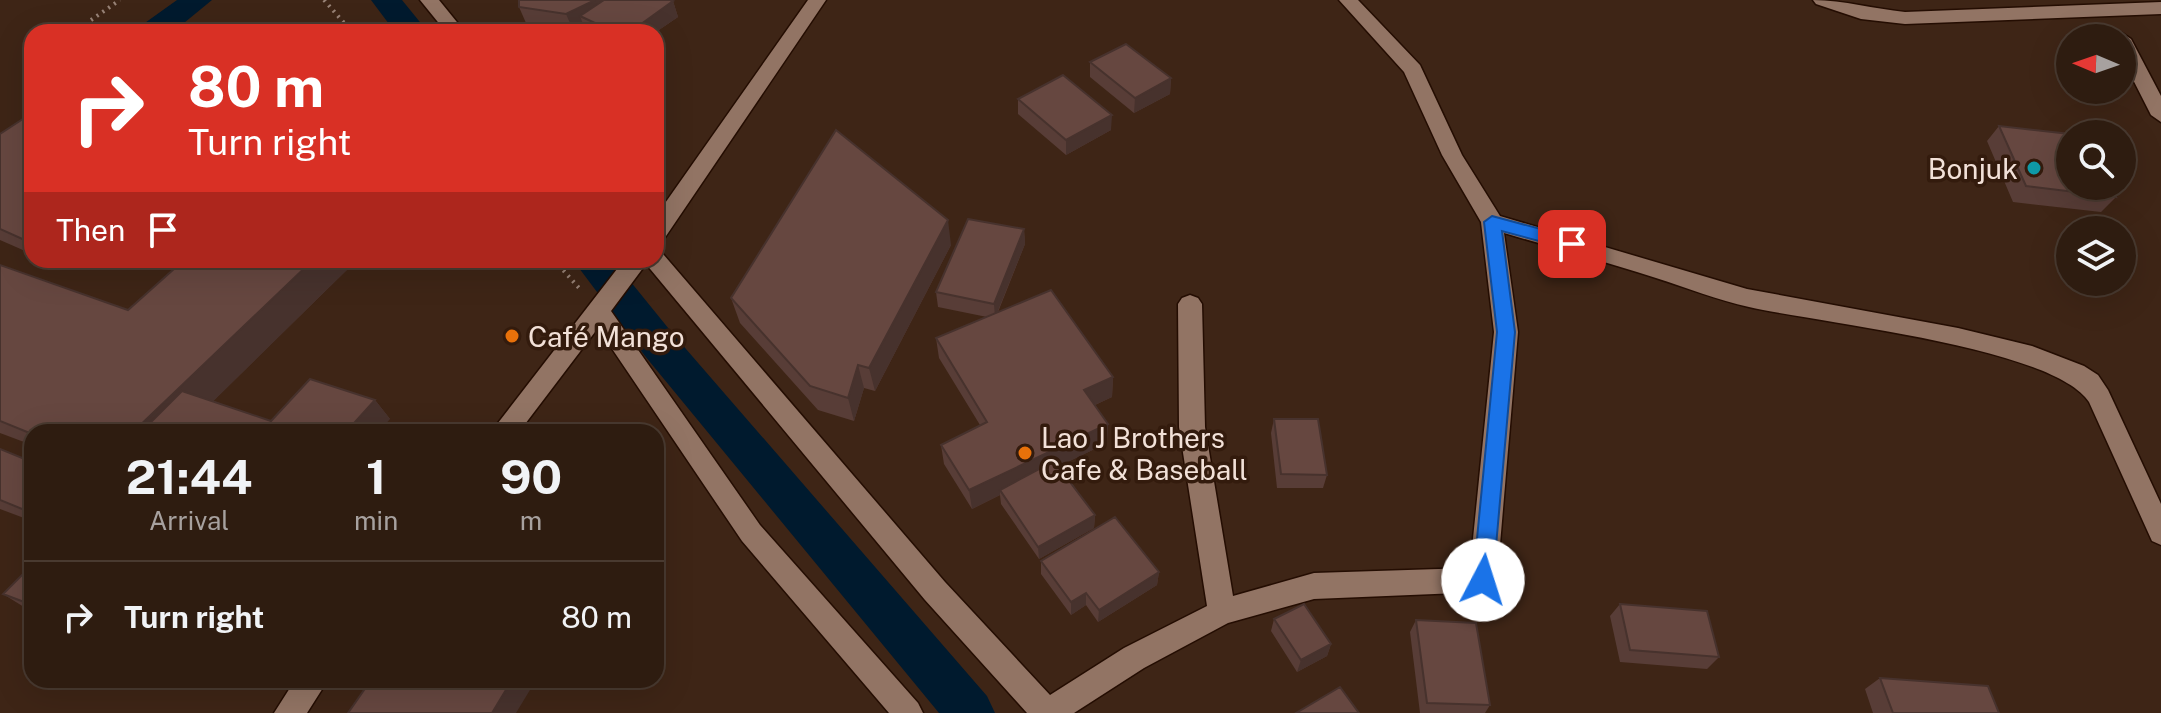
<!DOCTYPE html>
<html lang="en">
<head>
<meta charset="utf-8">
<style>
	:root { --surface:#2e1c10; --page:#362519; --text:#f1f3f6; --muted:#a7a19f; --line:#493a30 }
	body { margin:0; font-family:"Public Sans",sans-serif; background:var(--page); color:var(--text); height:100vh; display:flex; flex-direction:column; font-size:30px; white-space:nowrap }
	* { box-sizing:border-box; margin:0 }
	p { font-size:26px; color:var(--muted) }
	.icon { flex:none; width:44px; height:44px; fill:none; stroke:currentColor; stroke-width:2; stroke-linecap:round; stroke-linejoin:round }
	.map { position:relative; flex:1; overflow:hidden }
	.sheet { position:absolute; left:24px; top:424px; width:640px; height:264px; display:flex; flex-direction:column; background:var(--surface); border-radius:24px; box-shadow:0 8px 32px #0002,0 0 0 2px var(--line) }
	.sheet>* { flex:none }
	.guide { position:absolute; left:24px; top:24px; width:640px; height:244px; border-radius:24px; box-shadow:0 8px 32px #0002,0 0 0 2px var(--line); background:#d93025; color:#fff; overflow:hidden }
	.needle { width:52px; rotate:272deg }
	.fabs { position:absolute; left:2056px; top:24px; display:grid; gap:16px }
	.fabs a { display:grid; place-items:center; width:80px; height:80px; border-radius:50%; background:var(--surface); box-shadow:0 8px 32px #0002,0 0 0 2px var(--line); font-size:40px }
	.pin { position:absolute; display:grid; place-items:center; width:68px; height:68px; color:#fff; margin:-34px; border-radius:16px; box-shadow:0 4px 12px #0006 }
	.me { position:absolute; width:88px; margin:-44px; rotate:5deg; stroke-linejoin:round; filter:drop-shadow(0 0 6px #0008) }
	.turn { display:flex; align-items:center; gap:28px; height:168px; padding:0 32px; font-size:36px }
	.turn .icon { width:104px; height:104px; stroke-width:2.5 }
	.turn b { display:block; font-size:56px; line-height:68px }
	.then { display:flex; align-items:center; height:76px; padding:0 32px; background:#0003; gap:16px; font-size:30px }
	.eta { display:flex; justify-content:space-evenly; align-items:center; height:136px; text-align:center }
	.eta b { font-size:48px; font-weight:700; line-height:56px }
	ul { padding:0; list-style:none }
	li { display:flex; align-items:center; gap:24px; height:112px; padding:0 32px; border-top:2px solid var(--line) }
	li div { flex:1 }
	li b { display:block; font-size:30px }
	li em { font-style:normal }
	.map>svg:first-child { display:block }
</style>
</head>
<body>
<div class="map">
<svg width="2161" height="713" viewBox="0 0 2161 713">
	<rect width="100%" height="100%" fill="#3e2516"/>
	<g fill="none" stroke-linecap="round" stroke-linejoin="round">
		<!-- canal -->
		<path fill="#001a2e" fill-rule="evenodd" d="M177 0H212L173 32H137L142 25Z
			M371 0H402L428 32H395Z
			M573 260H613L673 334 987 696 995 713H939L645 356Z"/>
		<!-- minor casing -->
		<g stroke="#240d02" stroke-width="3">
			<path id="minor" d="M420 0H439L465 32H446Z
				M808 0H826L664 239 656 241V216Z
				M1339 0H1358L1420 65 1462 155 1500 216 1747 289 1958 328 2032 346 2084 366 2098 375 2108 390 2161 504V545L2152 541 2089 402C2053 347 1820 323 1749 307 1718 300 1687 288 1656 278 1606 262 1555 248 1504 233L1518 332 1497 580 1493 589 1483 592 1314 599 1228 623 1144 668 1074 713H1027L925 600 646 264 611 311 760 525 918 703 923 713H889L742 541 598 328 519 432H491L624 260H656V252L663 254 945 582 1050 695 1124 648 1207 606 1179 427 1178 304 1182 298 1190 295 1198 298 1202 304 1205 427 1233 596 1314 573 1470 568 1494 332 1481 222 1442 155 1404 72Z
				M1813 0C1844 0 1874 9 1905 12L2161 2V14L1905 24 1861 19 1816 4Z
				M2122 33 2131 39 2161 96V122L2151 115 2122 58V38H2113Z
				M295 680H328L307 713H274Z"/>
		</g>
		<!-- path -->
		<path stroke="#978276" stroke-width="4" stroke-dasharray="2 5" stroke-linecap="butt" d="M324 0 352 32
			M91 20 120 0
			M554 260 580 289"/>
		<!-- minor -->
		<use href="#minor" fill="#927464" fill-rule="evenodd"/>
	</g>
	<!-- wall -->
	<path fill="#583d37" d="M673 1 678 17 656 32H587L583 24 573 30 526 23 519 7Z
		M1090 62 1171 78 1170 94 1134 113 1090 77Z
		M1018 99 1111 130 1066 155 1018 114Z
		M32 113V254L0 240V134Z
		M1999 126 2116 197 2101 212 2013 202 1987 141Z
		M1024 229 1025 244 998 312 1113 377 1112 397 1095 405 1107 443 1059 466 1095 515 1094 528 1039 559 1001 504 1000 495 972 509 944 464 941 445 980 425 939 358 936 338 987 317 938 307 936 292Z
		M951 245 875 391 864 388 854 421 818 410 740 323 731 298Z
		M184 260H357L213 401 271 421 375 400 390 419 32 432V445L0 433V265L128 310Z
		M1274 419 1327 475 1323 488H1277L1271 433Z
		M0 449 32 462V521L0 509Z
		M1041 561 1159 572 1157 585 1098 622 1086 605 1071 615 1041 574Z
		M32 565V612L3 594Z
		M1620 604 1719 657 1707 669 1620 662 1610 616Z
		M1274 619 1331 644 1327 656 1297 672 1271 631Z
		M1416 620 1490 705 1485 713H1420L1410 632Z
		M1880 678 1999 713H1873L1865 689Z"/>
	<!-- shaded-wall -->
	<path fill="#47322d" d="M595 0H615L580 16 583 24 573 30 566 14Z
		M673 1 678 17 656 32H630Z
		M1171 78 1170 94 1134 113 1135 98Z
		M1112 115 1111 130 1066 155V140Z
		M948 220 951 245 875 391 869 368Z
		M1024 229 1025 244 995 318 994 304Z
		M313 260H357L182 432H133Z
		M858 365 864 388 854 421 848 398Z
		M1113 377 1112 397 1084 410V390Z
		M375 400 390 419 379 432H346Z
		M1108 424 1107 443 1002 494 1000 490V495L972 509 969 490Z
		M1095 515 1094 528 1039 559 1038 547Z
		M1159 572 1157 585 1098 622 1099 610Z
		M1086 593V605L1071 615V602Z
		M1331 644 1327 656 1297 672 1301 660Z
		M512 680H536L516 713H492Z"/>
	<!-- building -->
	<path fill="#664740" stroke="#47322d" stroke-width="2" d="M519 0H595L566 14 519 7Z
		M604 0H670L673 1 630 32H614L580 16Z
		M1126 44 1171 78 1135 98 1090 62Z
		M1063 75 1112 115 1066 140 1018 99Z
		M32 113V239L29 242 0 229V134Z
		M1999 126 2070 134V186H2110L2116 197 2026 186Z
		M836 130 948 220 869 368 858 365 848 398 810 386 731 298Z
		M968 219 1024 229 994 304 936 292Z
		M184 260H313L133 432H32V434L0 421V265L128 310Z
		M1051 290 1113 377 1084 390 1108 424 969 490 941 445 987 422 936 338Z
		M310 379 375 400 346 432H141L182 391 271 421Z
		M1274 419H1318L1327 475 1281 474Z
		M0 449 32 462V513L0 500Z
		M1054 461 1095 515 1038 547 1000 490Z
		M1115 517 1159 572 1099 610 1086 593 1071 602 1041 561Z
		M32 565V605L3 594Z
		M1304 604 1331 644 1301 660 1274 619Z
		M1620 604 1707 611 1719 657 1630 650Z
		M1416 620 1476 623 1490 705 1427 703Z
		M1880 678 1988 686 1999 713H1893Z
		M371 680H512L492 713H348Z
		M1340 687 1359 713H1296Z"/>
	<!-- route -->
	<path fill="#1a73e8" stroke="#114b97" stroke-width="2" d="M1492 216 1578 239 1580 244 1572 250 1502 231 1515 332 1493 580 1490 586 1483 589 1476 586 1473 580 1497 332 1484 222Z"/>
	<!-- markers -->
	<circle fill="#0f9aa8" stroke="#331b0d" stroke-width="3" cx="2034" cy="168" r="8"/>
	<g fill="#e8710a" stroke="#331b0d" stroke-width="3">
		<circle cx="512" cy="336" r="8"/>
		<circle cx="1025" cy="453" r="8"/>
	</g>
	<g text-anchor="middle" dominant-baseline="central" stroke-width="7" stroke-linejoin="round" paint-order="stroke">
		<!-- poi labels -->
		<g font-size="28" fill="#f2e1d8" stroke="#331b0d" text-anchor="start">
			<text x="2018" y="168" text-anchor="end">Bonjuk</text>
			<text x="528" y="336">Café Mango</text>
			<text x="1041" y="437">Lao J Brothers<tspan x="1041" dy="32">Cafe &amp; Baseball</tspan></text>
		</g>
	</g>
</svg>
<div class="fabs">
<a><svg class="needle" viewBox="-14 -14 28 28"><path d="M0-13l5 13h-10z" fill="#e53935"/><path d="M0 13l5-13h-10z" fill="#a7a19f"/></svg></a>
<a><svg class="icon" aria-label="search" viewBox="0 0 24 24"><circle cx="10" cy="10" r="6"/><path d="M15 15l6 6"/></svg></a>
<a><svg class="icon" aria-label="layers" viewBox="0 0 24 24"><path d="M12 4l9 5-9 5-9-5zM3 14l9 5 9-5"/></svg></a>
</div>
<div class="pin" style="left:1572px;top:244px;background:#d93025"><svg class="icon" aria-label="arrive" viewBox="0 0 24 24"><path d="M6 21V4h12l-3 4 3 4H6"/></svg></div>
<svg class="me" style="left:1483px;top:580px" viewBox="-20 -20 40 40"><circle r="19" fill="#fff"/><path d="M0-13L10 11 0 6-10 11z" fill="#1a73e8"/></svg>
<div class="guide">
<div class="turn"><svg class="icon" aria-label="right" viewBox="0 0 24 24"><path d="M7 20v-9h11M14 6l5 5-5 5"/></svg><div><b>80 m</b>Turn right</div></div>
<div class="then">Then<svg class="icon" aria-label="arrive" viewBox="0 0 24 24"><path d="M6 21V4h12l-3 4 3 4H6"/></svg></div>
</div>
<section class="sheet">
<div class="eta">
<div><b>21:44</b><p>Arrival</p></div>
<div><b>1</b><p>min</p></div>
<div><b>90</b><p>m</p></div>
</div>
<ul>
<li><svg class="icon" aria-label="right" viewBox="0 0 24 24"><path d="M7 20v-9h11M14 6l5 5-5 5"/></svg><div><b>Turn right</b></div><em>80 m</em></li>
</ul>
</section>
</div>
</body>
</html>
